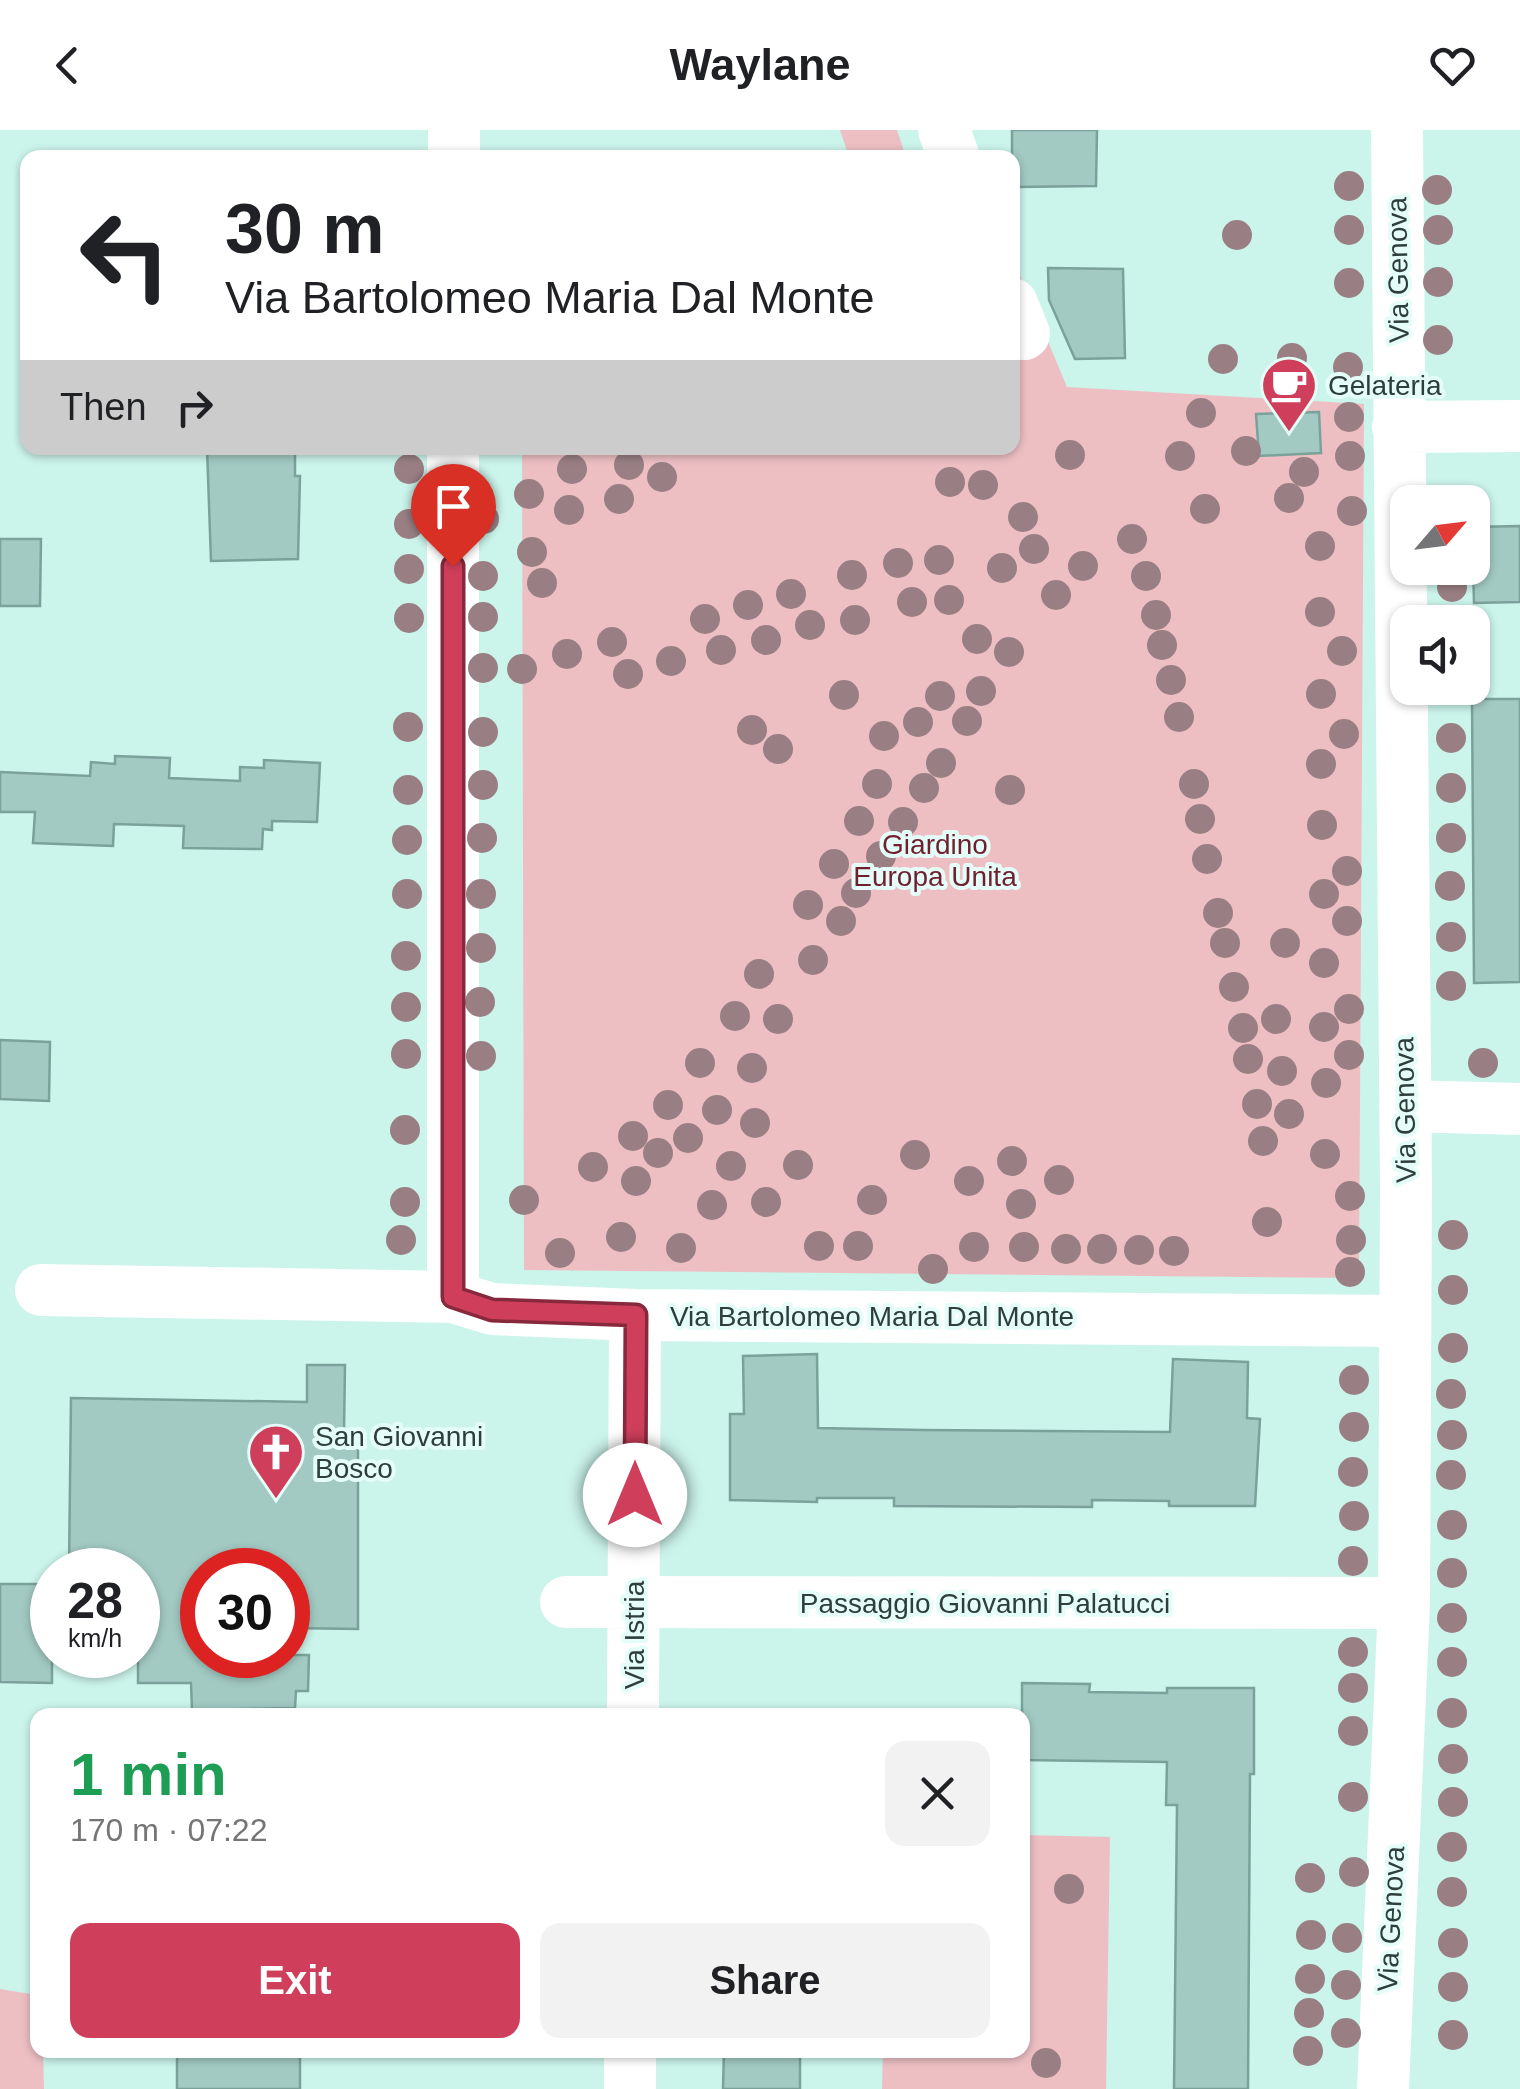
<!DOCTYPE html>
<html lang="en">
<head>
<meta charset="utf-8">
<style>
	:root { --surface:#fff; --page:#f2f2f2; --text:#202124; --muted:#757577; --accent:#cf3f5c }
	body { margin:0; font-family:Helvetica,sans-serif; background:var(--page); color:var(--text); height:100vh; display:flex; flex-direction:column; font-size:38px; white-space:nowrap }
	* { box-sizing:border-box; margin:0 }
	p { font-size:32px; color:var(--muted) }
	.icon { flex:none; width:55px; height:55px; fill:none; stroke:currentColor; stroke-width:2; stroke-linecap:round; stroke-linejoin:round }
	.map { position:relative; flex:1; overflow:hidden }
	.sheet { position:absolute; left:30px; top:1578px; width:1000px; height:350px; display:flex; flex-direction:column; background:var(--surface); border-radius:20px; box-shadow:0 2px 8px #0004 }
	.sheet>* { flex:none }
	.banner { position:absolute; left:20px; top:20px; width:1000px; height:305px; border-radius:20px; box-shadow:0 2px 8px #0004; background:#fff; color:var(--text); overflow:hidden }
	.needle { width:65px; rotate:62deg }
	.buttons { position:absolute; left:1390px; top:355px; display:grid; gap:20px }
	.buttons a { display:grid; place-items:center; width:100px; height:100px; border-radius:20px; background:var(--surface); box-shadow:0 2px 8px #0004; font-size:50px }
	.speed { position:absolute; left:30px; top:1418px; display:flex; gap:20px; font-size:50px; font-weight:700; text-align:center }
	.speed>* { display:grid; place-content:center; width:130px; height:130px; border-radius:50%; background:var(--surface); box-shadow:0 2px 8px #0004; line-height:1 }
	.speed small { font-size:25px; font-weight:400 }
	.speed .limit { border:15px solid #d22; background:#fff; color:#111 }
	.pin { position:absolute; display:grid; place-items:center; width:85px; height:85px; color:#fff; margin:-102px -42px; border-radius:50% 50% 50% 0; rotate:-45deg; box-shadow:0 0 10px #0007 }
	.pin .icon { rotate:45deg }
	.me { position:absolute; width:110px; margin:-55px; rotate:0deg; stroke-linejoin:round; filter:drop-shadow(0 0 8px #0008) }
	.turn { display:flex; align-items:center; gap:35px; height:210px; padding:0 40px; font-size:45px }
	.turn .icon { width:130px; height:130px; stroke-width:2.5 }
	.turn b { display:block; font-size:70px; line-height:85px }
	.then { display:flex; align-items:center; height:95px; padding:0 40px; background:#0003; gap:20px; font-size:38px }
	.round { display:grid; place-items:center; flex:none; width:105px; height:105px; border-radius:20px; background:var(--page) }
	.summary { display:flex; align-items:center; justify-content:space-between; height:170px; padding:0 40px }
	h1 { font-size:60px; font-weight:800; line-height:75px; color:#1e9e55 }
	.primary-button { display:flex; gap:20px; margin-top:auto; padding:20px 40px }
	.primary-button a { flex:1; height:115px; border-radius:20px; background:var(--accent); color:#fff; font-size:40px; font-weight:800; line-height:115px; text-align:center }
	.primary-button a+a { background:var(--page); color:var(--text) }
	header { display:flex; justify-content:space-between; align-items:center; height:130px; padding:0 40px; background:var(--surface); font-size:45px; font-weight:800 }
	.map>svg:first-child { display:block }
</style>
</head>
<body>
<header><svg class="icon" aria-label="back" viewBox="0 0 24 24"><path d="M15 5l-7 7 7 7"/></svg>Waylane<svg class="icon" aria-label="heart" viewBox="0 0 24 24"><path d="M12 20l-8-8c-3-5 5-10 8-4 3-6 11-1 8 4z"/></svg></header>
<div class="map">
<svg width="1520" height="1959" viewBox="0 0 1520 1959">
	<rect width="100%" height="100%" fill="#cbf4eb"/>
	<!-- green -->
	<path fill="#edbfc3" d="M840 0H897L906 27H849Z
		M1018 140 1067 257 1364 274 1359 1148 524 1140 522 318H1012V142Z
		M1023 1705 1110 1707 1106 1959H882L883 1920H1022Z
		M0 1859 37 1865 38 1920H43L44 1959H0Z"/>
	<!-- building -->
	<path fill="#a2cac2" stroke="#7ba29a" stroke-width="2.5" d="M1012 0H1097L1096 56 1012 57Z
		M1048 138 1123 139 1125 228 1075 229 1049 170Z
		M1319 282 1321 323 1259 326 1256 284Z
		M207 318H295V346H300L298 429 211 431Z
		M1520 396V472L1474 473 1472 397Z
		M0 409H41L40 476H0Z
		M1472 569H1520V852L1474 853Z
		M115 626 170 628 169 648 240 651V637L264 638V630L320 633 317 692 272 691V700L263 699 262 719 183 718 184 696 114 694 113 716 33 713 35 682H0V642L90 646 91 632 115 634Z
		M0 910 50 912 49 971 0 969Z
		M817 1224 818 1298 924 1300 1170 1302 1173 1229 1248 1232 1247 1288 1260 1289 1255 1376H1169V1371L1092 1370V1377L894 1376V1368H817V1372L730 1370V1284H744L743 1226Z
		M307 1235H345L344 1302H358V1499L288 1498V1440H202V1525H309L308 1561H296L295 1578 192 1580 191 1553H138V1440H69L71 1268 307 1272Z
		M0 1454H52V1553L0 1552Z
		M1022 1553 1090 1554 1089 1562 1167 1563V1558H1254V1644H1250L1248 1959H1174L1177 1675H1166L1167 1632 1022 1630Z
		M177 1920H300V1959H177Z
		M724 1920H800V1959H723Z"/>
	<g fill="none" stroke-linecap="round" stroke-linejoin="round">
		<!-- minor -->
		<path stroke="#fff" stroke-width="52" d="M944 0 954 28
			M454 28V0
			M1012 174 1024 204
			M1398 297 1520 296
			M1405 976 1520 979
			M41 1160 453 1167 492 1179 635 1185 1405 1191
			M453 1167V318
			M566 1472 1404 1473
			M633 1585 635 1185
			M630 1959V1920
			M1383 1959 1404 1473 1406 1056 1397 0"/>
	</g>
	<!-- trees -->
	<g fill="#997f84">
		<circle cx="1349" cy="56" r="15"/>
		<circle cx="1437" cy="60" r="15"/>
		<circle cx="1349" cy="100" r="15"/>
		<circle cx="1438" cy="100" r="15"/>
		<circle cx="1237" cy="105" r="15"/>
		<circle cx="1438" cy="152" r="15"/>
		<circle cx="1349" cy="153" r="15"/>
		<circle cx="1438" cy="210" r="15"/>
		<circle cx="1292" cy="228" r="15"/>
		<circle cx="1223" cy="229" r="15"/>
		<circle cx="1348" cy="237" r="15"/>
		<circle cx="1201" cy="283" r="15"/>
		<circle cx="1349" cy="287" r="15"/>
		<circle cx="1246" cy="321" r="15"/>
		<circle cx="1070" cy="325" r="15"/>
		<circle cx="1180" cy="326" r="15"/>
		<circle cx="1350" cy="326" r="15"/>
		<circle cx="629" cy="335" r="15"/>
		<circle cx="409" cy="339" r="15"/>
		<circle cx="572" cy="339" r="15"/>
		<circle cx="1304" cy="342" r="15"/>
		<circle cx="662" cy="347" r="15"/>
		<circle cx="950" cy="352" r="15"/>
		<circle cx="983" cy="355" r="15"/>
		<circle cx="529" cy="364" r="15"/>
		<circle cx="1289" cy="368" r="15"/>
		<circle cx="619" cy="369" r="15"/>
		<circle cx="1205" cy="379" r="15"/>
		<circle cx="569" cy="380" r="15"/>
		<circle cx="1352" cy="381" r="15"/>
		<circle cx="1023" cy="387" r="15"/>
		<circle cx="484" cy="389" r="15"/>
		<circle cx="409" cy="394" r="15"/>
		<circle cx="1132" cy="409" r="15"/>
		<circle cx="1320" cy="416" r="15"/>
		<circle cx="1034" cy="419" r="15"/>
		<circle cx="532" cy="422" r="15"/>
		<circle cx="939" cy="430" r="15"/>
		<circle cx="898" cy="433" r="15"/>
		<circle cx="1083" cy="436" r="15"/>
		<circle cx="1002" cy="438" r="15"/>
		<circle cx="409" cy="439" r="15"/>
		<circle cx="852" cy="445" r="15"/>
		<circle cx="483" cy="446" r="15"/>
		<circle cx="1146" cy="446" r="15"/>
		<circle cx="542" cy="453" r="15"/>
		<circle cx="1452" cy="457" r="15"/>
		<circle cx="791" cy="464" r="15"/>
		<circle cx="1056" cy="465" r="15"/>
		<circle cx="949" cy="470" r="15"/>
		<circle cx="912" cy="472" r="15"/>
		<circle cx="748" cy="475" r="15"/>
		<circle cx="1320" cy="482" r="15"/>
		<circle cx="1156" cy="485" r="15"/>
		<circle cx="483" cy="487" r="15"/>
		<circle cx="409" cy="488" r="15"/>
		<circle cx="705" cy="489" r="15"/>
		<circle cx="855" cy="490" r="15"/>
		<circle cx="810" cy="495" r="15"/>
		<circle cx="977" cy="509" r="15"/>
		<circle cx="766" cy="510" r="15"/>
		<circle cx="612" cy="512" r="15"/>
		<circle cx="1162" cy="515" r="15"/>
		<circle cx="721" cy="520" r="15"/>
		<circle cx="1342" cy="521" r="15"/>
		<circle cx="1009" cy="522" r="15"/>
		<circle cx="567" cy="524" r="15"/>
		<circle cx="671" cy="531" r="15"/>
		<circle cx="483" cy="538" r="15"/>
		<circle cx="522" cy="539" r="15"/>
		<circle cx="628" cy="544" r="15"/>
		<circle cx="1171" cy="550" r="15"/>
		<circle cx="981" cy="561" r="15"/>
		<circle cx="1321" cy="564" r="15"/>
		<circle cx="844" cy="565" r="15"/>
		<circle cx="940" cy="566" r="15"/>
		<circle cx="1179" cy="587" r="15"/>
		<circle cx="967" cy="591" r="15"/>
		<circle cx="918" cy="592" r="15"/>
		<circle cx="408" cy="597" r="15"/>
		<circle cx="752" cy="600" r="15"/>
		<circle cx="483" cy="602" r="15"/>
		<circle cx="1344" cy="604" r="15"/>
		<circle cx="884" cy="606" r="15"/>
		<circle cx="1451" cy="608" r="15"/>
		<circle cx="778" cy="619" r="15"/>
		<circle cx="941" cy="633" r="15"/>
		<circle cx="1321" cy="634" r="15"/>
		<circle cx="877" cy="654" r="15"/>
		<circle cx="1194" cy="654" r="15"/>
		<circle cx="483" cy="655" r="15"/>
		<circle cx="924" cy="658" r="15"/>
		<circle cx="1451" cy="658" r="15"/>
		<circle cx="408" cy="660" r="15"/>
		<circle cx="1010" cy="660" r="15"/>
		<circle cx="1200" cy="689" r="15"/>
		<circle cx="859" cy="691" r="15"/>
		<circle cx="903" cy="692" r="15"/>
		<circle cx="1322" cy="695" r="15"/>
		<circle cx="482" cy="708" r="15"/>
		<circle cx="1451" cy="708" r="15"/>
		<circle cx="407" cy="710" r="15"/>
		<circle cx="881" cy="726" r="15"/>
		<circle cx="1207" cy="729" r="15"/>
		<circle cx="834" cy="734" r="15"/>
		<circle cx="1347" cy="741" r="15"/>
		<circle cx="1450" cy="756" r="15"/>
		<circle cx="856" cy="763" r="15"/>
		<circle cx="407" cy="764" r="15"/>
		<circle cx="481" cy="764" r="15"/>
		<circle cx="1324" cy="764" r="15"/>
		<circle cx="808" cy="775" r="15"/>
		<circle cx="1218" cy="783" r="15"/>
		<circle cx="841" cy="791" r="15"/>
		<circle cx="1347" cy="791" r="15"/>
		<circle cx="1451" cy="807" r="15"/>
		<circle cx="1225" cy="813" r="15"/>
		<circle cx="1285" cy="813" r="15"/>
		<circle cx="481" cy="818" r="15"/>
		<circle cx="406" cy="826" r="15"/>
		<circle cx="813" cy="830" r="15"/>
		<circle cx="1324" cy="833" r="15"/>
		<circle cx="759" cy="844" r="15"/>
		<circle cx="1451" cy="856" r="15"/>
		<circle cx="1234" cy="857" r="15"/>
		<circle cx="480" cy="872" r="15"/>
		<circle cx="406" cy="877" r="15"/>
		<circle cx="1349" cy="879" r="15"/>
		<circle cx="735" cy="886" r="15"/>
		<circle cx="778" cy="889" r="15"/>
		<circle cx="1276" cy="889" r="15"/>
		<circle cx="1324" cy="897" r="15"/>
		<circle cx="1243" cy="898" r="15"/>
		<circle cx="406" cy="924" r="15"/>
		<circle cx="1349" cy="925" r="15"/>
		<circle cx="481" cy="926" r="15"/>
		<circle cx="1248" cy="929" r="15"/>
		<circle cx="700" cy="933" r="15"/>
		<circle cx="1483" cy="933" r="15"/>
		<circle cx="752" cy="938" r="15"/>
		<circle cx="1282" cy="941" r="15"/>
		<circle cx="1326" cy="953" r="15"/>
		<circle cx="1257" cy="974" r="15"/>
		<circle cx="668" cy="975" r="15"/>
		<circle cx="717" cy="980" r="15"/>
		<circle cx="1289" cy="984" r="15"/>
		<circle cx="755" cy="993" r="15"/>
		<circle cx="405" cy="1000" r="15"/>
		<circle cx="633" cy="1006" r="15"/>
		<circle cx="688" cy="1008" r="15"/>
		<circle cx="1263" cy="1011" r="15"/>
		<circle cx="658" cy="1023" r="15"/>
		<circle cx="1325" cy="1024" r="15"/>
		<circle cx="915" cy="1025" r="15"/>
		<circle cx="1012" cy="1031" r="15"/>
		<circle cx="798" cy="1035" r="15"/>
		<circle cx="731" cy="1036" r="15"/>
		<circle cx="593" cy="1037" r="15"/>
		<circle cx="1059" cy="1050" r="15"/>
		<circle cx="636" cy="1051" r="15"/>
		<circle cx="969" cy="1051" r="15"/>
		<circle cx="1350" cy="1066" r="15"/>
		<circle cx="524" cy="1070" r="15"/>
		<circle cx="872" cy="1070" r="15"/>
		<circle cx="405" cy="1072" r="15"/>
		<circle cx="766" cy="1072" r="15"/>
		<circle cx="1021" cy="1074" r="15"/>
		<circle cx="712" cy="1075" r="15"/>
		<circle cx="1267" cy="1092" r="15"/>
		<circle cx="1453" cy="1105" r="15"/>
		<circle cx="621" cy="1107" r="15"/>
		<circle cx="401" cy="1110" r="15"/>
		<circle cx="1351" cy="1110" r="15"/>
		<circle cx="819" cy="1116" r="15"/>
		<circle cx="858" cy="1116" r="15"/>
		<circle cx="974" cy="1117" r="15"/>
		<circle cx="1024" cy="1117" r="15"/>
		<circle cx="681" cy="1118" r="15"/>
		<circle cx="1066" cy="1119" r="15"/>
		<circle cx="1102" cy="1119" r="15"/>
		<circle cx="1139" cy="1120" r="15"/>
		<circle cx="1174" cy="1121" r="15"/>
		<circle cx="560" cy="1123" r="15"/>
		<circle cx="933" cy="1139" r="15"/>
		<circle cx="1350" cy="1142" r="15"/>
		<circle cx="1453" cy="1160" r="15"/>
		<circle cx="1453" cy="1218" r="15"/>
		<circle cx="1354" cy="1250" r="15"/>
		<circle cx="1451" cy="1264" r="15"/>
		<circle cx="1354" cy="1297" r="15"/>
		<circle cx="1452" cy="1305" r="15"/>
		<circle cx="1353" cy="1342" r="15"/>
		<circle cx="1451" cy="1345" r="15"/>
		<circle cx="1354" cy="1386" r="15"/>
		<circle cx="1452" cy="1395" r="15"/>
		<circle cx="1353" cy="1431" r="15"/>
		<circle cx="1452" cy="1443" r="15"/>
		<circle cx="1452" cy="1488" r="15"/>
		<circle cx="1353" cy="1522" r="15"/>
		<circle cx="1452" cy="1532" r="15"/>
		<circle cx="1353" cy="1558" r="15"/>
		<circle cx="1452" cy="1583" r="15"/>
		<circle cx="1353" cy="1601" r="15"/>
		<circle cx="1453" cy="1629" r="15"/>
		<circle cx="1353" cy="1667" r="15"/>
		<circle cx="1453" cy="1672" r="15"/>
		<circle cx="1452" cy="1717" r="15"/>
		<circle cx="1354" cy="1742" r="15"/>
		<circle cx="1310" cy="1748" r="15"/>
		<circle cx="1069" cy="1759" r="15"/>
		<circle cx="1452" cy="1762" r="15"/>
		<circle cx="1311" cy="1805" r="15"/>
		<circle cx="1347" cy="1808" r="15"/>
		<circle cx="1453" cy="1813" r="15"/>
		<circle cx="1310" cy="1849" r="15"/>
		<circle cx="1346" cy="1855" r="15"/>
		<circle cx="1453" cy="1857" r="15"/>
		<circle cx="1309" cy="1883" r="15"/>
		<circle cx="1346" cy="1903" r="15"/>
		<circle cx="1453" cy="1905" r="15"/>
		<circle cx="1308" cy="1921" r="15"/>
		<circle cx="1046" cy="1933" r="15"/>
	</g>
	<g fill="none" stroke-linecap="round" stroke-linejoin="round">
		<!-- route casing -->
		<g stroke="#87293c" stroke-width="25">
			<path id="route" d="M453 436V1167L492 1180 636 1185 635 1365"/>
		</g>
		<!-- route -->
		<use href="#route" stroke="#cf3f5c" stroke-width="18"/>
	</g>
	<!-- icons -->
	<defs>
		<g id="cafe-pin" transform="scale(2.875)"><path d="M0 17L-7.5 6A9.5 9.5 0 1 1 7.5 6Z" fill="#cf3f5c" stroke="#e5fdf8"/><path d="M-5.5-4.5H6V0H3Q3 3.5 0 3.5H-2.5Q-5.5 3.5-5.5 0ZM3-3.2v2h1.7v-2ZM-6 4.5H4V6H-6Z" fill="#fff"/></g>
		<g id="church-pin" transform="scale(2.875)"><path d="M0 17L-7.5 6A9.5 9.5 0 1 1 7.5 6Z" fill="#cf3f5c" stroke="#e5fdf8"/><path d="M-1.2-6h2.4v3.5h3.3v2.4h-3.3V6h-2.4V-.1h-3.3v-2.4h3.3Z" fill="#fff"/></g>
	</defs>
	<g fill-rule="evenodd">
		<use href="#cafe-pin" x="1289" y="255"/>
		<use href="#church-pin" x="276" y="1322"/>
	</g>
	<g text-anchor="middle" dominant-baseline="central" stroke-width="8" stroke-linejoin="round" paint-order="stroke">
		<!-- street labels -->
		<g font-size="28" fill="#2e3e3b" stroke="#e5fdf8">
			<text transform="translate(1398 140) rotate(-91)">Via Genova</text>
			<text transform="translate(1405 980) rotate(-91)">Via Genova</text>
			<text x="872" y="1186">Via Bartolomeo Maria Dal Monte</text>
			<text x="985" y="1473">Passaggio Giovanni Palatucci</text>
			<text transform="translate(634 1505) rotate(-90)">Via Istria</text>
			<text transform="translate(1391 1789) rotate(-87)">Via Genova</text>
		</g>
		<!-- poi labels -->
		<g font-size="28" fill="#2e3e3b" stroke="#e5fdf8" text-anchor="start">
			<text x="1328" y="255">Gelateria</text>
			<text x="315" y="1306">San Giovanni<tspan x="315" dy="32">Bosco</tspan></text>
		</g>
		<!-- park labels -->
		<g font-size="28" fill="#701f2f" stroke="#e5fdf8">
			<text x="935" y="714">Giardino<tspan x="935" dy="32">Europa Unita</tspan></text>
		</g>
	</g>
</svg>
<div class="buttons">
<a><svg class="needle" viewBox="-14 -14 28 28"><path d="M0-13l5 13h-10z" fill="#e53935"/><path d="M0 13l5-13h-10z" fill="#757577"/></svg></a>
<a><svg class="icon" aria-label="sound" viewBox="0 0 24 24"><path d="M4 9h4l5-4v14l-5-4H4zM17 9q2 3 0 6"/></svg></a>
</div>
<div class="speed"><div>28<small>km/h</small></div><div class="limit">30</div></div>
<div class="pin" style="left:453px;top:436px;background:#d93025"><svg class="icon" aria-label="arrive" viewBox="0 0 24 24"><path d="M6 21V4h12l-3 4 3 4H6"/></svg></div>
<svg class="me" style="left:635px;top:1365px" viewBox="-20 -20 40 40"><circle r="19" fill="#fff"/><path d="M0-13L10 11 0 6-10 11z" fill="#cf3f5c"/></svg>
<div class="banner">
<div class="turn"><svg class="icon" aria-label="left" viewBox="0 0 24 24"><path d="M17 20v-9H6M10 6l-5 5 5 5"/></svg><div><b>30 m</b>Via Bartolomeo Maria Dal Monte</div></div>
<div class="then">Then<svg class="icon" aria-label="right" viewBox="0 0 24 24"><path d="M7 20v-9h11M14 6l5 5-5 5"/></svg></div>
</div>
<section class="sheet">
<div class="summary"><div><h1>1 min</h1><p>170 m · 07:22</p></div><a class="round"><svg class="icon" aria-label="close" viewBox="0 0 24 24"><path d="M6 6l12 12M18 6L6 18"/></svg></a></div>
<div class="primary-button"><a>Exit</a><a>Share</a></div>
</section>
</div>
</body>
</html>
